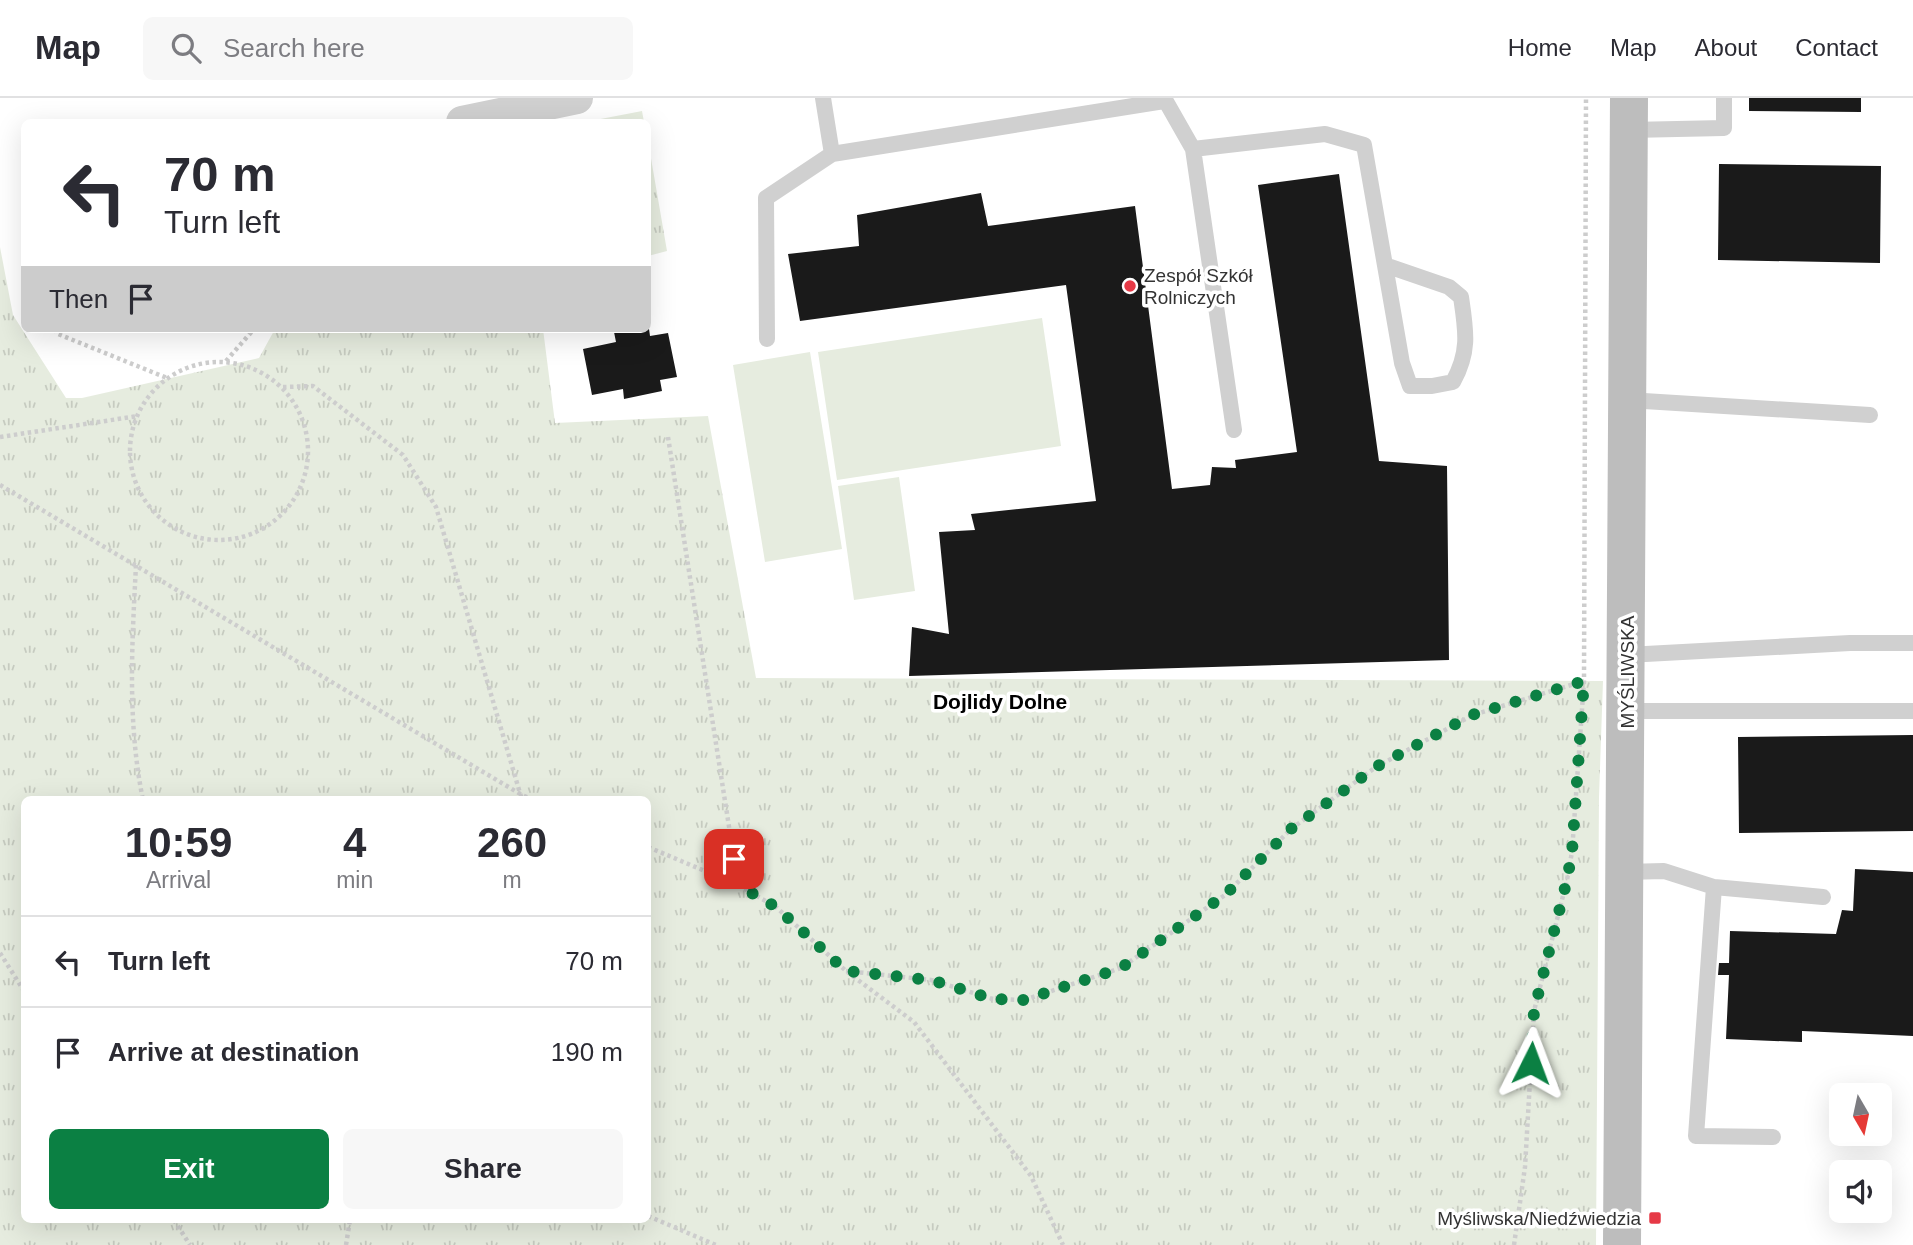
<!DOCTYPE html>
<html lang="en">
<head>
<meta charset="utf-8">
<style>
	:root { --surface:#fff; --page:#f7f7f7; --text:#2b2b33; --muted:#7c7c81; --line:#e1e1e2; --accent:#0b8043 }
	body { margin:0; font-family:Arial,sans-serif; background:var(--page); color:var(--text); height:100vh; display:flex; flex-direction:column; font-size:26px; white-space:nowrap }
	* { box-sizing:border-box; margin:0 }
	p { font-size:23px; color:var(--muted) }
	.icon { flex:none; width:38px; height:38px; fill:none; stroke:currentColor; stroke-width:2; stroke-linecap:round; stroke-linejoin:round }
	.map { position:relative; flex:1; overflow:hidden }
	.sheet { position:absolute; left:21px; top:698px; width:630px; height:427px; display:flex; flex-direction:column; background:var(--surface); border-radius:10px; box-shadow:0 7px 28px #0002 }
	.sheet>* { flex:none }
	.banner { position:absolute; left:21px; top:21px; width:630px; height:214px; border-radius:10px; box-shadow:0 7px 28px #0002; background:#fff; color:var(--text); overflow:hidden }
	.needle { width:46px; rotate:171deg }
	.fabs { position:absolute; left:1829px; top:985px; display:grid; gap:14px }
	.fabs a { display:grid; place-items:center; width:63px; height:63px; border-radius:10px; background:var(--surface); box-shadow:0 7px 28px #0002; font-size:35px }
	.pin { position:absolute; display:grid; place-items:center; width:60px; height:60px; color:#fff; margin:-30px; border-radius:14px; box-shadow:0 4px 10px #0006 }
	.me { position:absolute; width:77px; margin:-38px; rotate:3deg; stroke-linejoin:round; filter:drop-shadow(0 0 5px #0008) }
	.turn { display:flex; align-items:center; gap:24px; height:147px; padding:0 28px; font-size:32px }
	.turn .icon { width:91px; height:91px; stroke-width:2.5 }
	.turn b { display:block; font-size:49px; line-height:60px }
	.then { display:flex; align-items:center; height:66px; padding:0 28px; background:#0003; gap:14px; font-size:26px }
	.eta { display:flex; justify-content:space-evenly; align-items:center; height:119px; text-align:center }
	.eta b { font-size:42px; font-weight:800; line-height:49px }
	.action { display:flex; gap:14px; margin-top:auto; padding:14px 28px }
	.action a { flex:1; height:80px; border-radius:10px; background:var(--accent); color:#fff; font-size:28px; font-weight:800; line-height:80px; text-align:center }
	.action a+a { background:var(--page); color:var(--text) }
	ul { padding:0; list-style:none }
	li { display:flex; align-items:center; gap:21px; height:91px; padding:0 28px; border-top:2px solid var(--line) }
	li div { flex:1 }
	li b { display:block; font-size:26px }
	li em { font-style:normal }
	header { display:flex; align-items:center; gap:42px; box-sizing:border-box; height:98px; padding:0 35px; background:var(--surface); border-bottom:2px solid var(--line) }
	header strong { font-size:33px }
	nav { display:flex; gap:38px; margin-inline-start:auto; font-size:24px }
	.search { width:490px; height:63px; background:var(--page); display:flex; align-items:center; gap:18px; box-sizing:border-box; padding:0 24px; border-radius:10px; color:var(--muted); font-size:26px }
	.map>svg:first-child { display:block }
</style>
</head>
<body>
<header>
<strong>Map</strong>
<div class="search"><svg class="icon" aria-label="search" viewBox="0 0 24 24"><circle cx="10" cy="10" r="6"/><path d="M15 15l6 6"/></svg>Search here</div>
<nav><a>Home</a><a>Map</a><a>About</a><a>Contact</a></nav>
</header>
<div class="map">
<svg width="1913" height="1147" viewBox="0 0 1913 1147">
	<defs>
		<pattern id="park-tufts" width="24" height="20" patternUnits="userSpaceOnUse" patternTransform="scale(1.75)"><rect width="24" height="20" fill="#e6ecdf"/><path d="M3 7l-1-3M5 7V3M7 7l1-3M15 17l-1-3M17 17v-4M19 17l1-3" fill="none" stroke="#c6cbc0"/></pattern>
	</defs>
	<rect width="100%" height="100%" fill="#fff"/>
	<!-- grass -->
	<path fill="#e6ecdf" d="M1042 220 1061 348 837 382 818 254Z
		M810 254 842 451 765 464 733 267Z
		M899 379 915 493 854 502 838 388Z"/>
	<!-- park -->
	<path fill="url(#park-tufts)" fill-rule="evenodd" d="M642 13 644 24H585Z
		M648 43 667 153 648 158Z
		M0 149 13 217 66 300H82L259 260 275 231H543L555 325 708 318 756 580 1603 583 1599 699 1596 1147H0ZM24 702H648V1122H24Z"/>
	<!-- building -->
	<path fill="#1a1a1a" d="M1749 0H1861V14L1749 13Z
		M1719 66 1881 68 1880 165 1718 162Z
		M1339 76 1379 363 1447 368 1449 562 909 578 912 529 949 536 939 434 975 432 971 416 1096 403 1066 187 800 223 788 156 859 148 857 117 981 95 988 128 1135 108 1172 391 1210 387 1212 369 1236 370 1235 362 1297 354 1258 87Z
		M627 231H649L650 238 668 235 677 279 660 282 662 293 624 301 623 291 592 297 583 251 616 244 614 234Z
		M1913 637V733L1739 735 1738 639Z
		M1855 771 1913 774V938L1802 933V944L1726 941 1729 877H1718L1719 865H1729L1730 833 1836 836 1842 812 1853 813Z"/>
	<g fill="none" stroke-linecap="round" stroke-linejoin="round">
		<!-- path -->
		<path stroke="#cdcdcd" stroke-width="4.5" stroke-dasharray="3.5 3.5" stroke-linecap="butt" d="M54 231 58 236 167 280
			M190 231 191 233
			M226 263 254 231
			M130 353a89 89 0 1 1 178 0a89 89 0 1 1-178 0Z
			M283 289 313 288 403 357 436 409 522 702
			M0 339 138 318
			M668 339 738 786
			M0 387 522 697 534 702
			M136 467C132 546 127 624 143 702
			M648 749 738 787 776 809 846 873 914 924 1031 1078 1063 1147
			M0 855 24 893
			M846 873 931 882 993 901 1024 902 1121 870 1225 797 1291 731 1376 669 1473 617 1584 583
			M648 1118 716 1147
			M174 1122 190 1147
			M346 1147 350 1122
			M1514 1147 1525 1069 1534 913 1567 782 1572 754 1584 583 1586 0"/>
		<!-- lane -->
		<path stroke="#d0d0d0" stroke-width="16" d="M823 0 832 56
			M1164 0 1193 51 1234 332
			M1630 32 1724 30V0
			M1193 51 1325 36 1364 47 1402 265 1410 288H1432L1453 284C1470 253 1466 233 1461 199L1449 189 1385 167
			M767 241 766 100 832 56 1164 3
			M1628 302 1870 317
			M1627 557 1850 545H1913
			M1627 613H1913
			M1625 774 1664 773 1714 789 1823 799
			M1714 789 1696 1038 1773 1039"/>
		<!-- street -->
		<path stroke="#d0d0d0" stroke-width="32" d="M462 24 577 0"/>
		<!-- secondary -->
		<path stroke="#bdbdbd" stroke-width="38" d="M1622 1147 1629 0"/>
	</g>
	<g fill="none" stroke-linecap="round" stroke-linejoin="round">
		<!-- route -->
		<path stroke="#0b8043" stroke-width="12" stroke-dasharray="0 21.6" d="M734 761 738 787 776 809 846 873 931 882 993 901 1024 902 1121 870 1225 797 1291 731 1376 669 1472 617 1584 583 1572 754 1567 782 1534 913 1531 965"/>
	</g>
	<!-- markers -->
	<g fill="#e63946" stroke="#fff" stroke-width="2.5">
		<circle cx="1130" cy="188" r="7"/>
		<rect x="1648" y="1113" width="14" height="14" rx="3.5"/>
	</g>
	<g text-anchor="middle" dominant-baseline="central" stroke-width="7" stroke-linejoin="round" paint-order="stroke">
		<!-- poi labels -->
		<g font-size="19" fill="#333" stroke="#fff" text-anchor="start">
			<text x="1144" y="177">Zespół Szkół<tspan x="1144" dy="22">Rolniczych</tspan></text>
			<text x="1641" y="1120" text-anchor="end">Myśliwska/Niedźwiedzia</text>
		</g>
		<!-- street labels -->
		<g font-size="19" fill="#333" stroke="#fff">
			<text transform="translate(1627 574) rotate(-90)">MYŚLIWSKA</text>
		</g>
		<!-- neighbourhood labels -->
		<g font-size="21" font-weight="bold" fill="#000" stroke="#fff">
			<text x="1000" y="603">Dojlidy Dolne</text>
		</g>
	</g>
</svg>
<div class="fabs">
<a><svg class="needle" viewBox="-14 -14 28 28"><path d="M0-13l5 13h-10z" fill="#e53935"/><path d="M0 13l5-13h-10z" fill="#7c7c81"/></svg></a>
<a><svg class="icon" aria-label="sound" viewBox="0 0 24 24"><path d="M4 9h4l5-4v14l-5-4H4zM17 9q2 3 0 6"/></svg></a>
</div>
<div class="pin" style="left:734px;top:761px;background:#d93025"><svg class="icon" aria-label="arrive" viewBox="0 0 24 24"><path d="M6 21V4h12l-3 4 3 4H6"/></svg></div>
<svg class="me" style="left:1531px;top:965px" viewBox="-20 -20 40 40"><path d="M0-17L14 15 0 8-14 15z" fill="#0b8043" stroke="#fff" stroke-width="4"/></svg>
<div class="banner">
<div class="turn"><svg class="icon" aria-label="left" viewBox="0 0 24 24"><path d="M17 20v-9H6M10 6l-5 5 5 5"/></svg><div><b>70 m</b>Turn left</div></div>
<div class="then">Then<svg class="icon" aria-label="arrive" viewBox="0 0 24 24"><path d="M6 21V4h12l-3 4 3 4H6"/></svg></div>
</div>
<section class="sheet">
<div class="eta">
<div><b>10:59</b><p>Arrival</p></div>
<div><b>4</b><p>min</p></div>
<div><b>260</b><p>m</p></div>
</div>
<ul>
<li><svg class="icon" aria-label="left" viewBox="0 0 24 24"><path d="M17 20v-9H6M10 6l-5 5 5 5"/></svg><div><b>Turn left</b></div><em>70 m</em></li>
<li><svg class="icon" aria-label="arrive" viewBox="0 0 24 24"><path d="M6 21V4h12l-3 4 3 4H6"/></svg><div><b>Arrive at destination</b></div><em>190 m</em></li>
</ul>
<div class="action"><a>Exit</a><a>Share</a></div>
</section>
</div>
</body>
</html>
